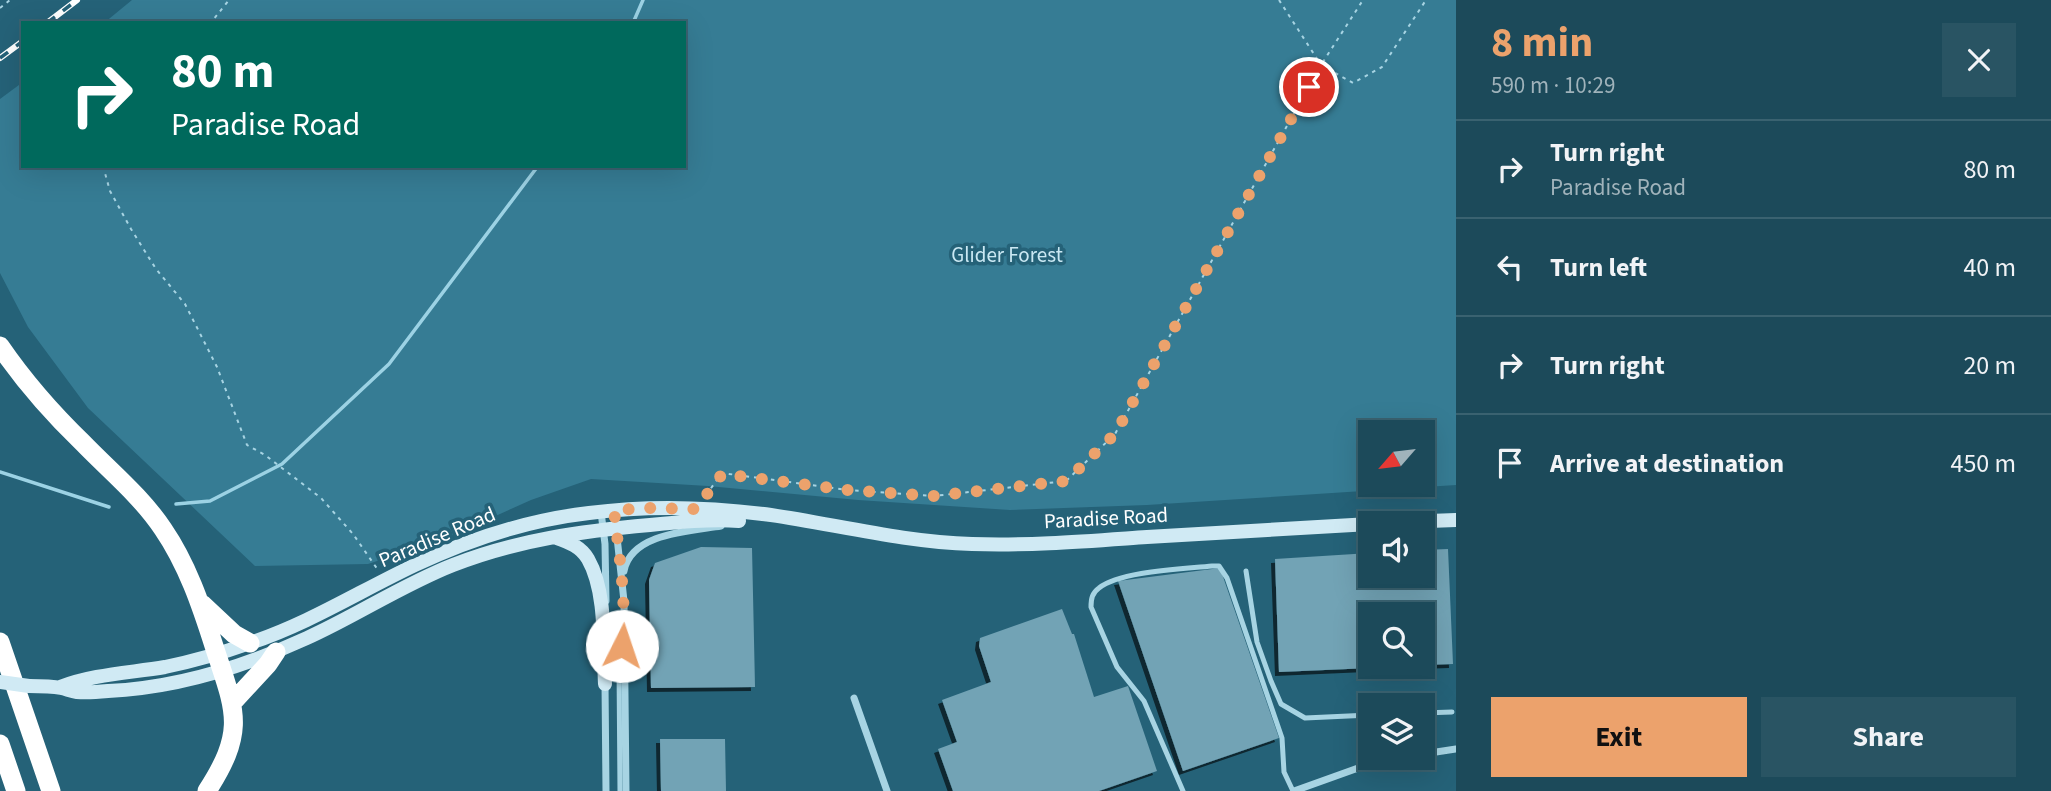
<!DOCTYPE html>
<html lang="en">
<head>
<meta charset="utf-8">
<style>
	:root { --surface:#1c4a5a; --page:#295463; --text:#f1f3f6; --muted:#a0b3bb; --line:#3a6270; --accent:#eca26c }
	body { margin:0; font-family:"Source Sans 3",sans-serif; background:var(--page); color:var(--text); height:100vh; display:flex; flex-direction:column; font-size:26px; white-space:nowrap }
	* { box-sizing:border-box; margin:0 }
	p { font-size:23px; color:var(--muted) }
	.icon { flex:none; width:38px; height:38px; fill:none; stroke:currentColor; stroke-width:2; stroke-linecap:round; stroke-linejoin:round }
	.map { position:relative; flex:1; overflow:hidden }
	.panel { display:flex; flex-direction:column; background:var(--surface); width:595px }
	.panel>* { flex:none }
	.guide { position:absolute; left:21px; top:21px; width:665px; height:147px; border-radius:0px; box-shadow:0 7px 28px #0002,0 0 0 2px var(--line); background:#00695c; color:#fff; overflow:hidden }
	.needle { width:46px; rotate:242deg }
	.tools { position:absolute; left:1358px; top:420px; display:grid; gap:14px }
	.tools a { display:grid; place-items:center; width:77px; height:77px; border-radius:0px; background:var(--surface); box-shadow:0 7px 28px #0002,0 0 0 2px var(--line); font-size:35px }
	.pin { position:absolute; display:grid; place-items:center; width:60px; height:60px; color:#fff; margin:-30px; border:4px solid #fff; border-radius:50%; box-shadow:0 2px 7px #0007 }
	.me { position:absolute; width:77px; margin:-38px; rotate:4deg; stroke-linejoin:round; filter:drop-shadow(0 0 5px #0008) }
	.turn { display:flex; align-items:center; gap:24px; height:147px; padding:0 35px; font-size:32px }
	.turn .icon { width:91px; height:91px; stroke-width:2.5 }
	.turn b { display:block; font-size:49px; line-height:60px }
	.round { display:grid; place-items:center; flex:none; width:74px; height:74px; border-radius:0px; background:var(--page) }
	.headline { display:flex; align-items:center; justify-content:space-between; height:119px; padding:0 35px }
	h1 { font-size:42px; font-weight:700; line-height:52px; color:var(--accent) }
	.button { display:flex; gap:14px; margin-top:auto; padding:14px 35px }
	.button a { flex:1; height:80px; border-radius:0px; background:var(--accent); color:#111; font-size:28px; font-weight:700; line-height:80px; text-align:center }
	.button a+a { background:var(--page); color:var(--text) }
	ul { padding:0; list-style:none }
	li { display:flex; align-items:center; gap:21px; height:98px; padding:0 35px; border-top:2px solid var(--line) }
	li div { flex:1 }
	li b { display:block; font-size:26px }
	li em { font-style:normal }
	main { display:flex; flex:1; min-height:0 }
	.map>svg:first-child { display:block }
</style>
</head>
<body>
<main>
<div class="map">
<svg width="1456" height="791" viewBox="0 0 1456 791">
	<defs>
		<filter id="shadow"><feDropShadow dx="-4" dy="4" stdDeviation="0" flood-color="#0009"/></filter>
	</defs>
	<rect width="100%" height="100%" fill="#256278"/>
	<!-- green -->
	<path fill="#367c94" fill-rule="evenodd" d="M132 0H1456V485L1147 505 1010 510 858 500 708 486 591 479 531 500 444 539 368 564 255 566 88 408 28 327 0 273V99L23 82V166H684V23H104ZM1370 432H1423V485H1370Z"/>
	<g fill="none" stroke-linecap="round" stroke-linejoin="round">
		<!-- stream -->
		<path stroke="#9cd2e4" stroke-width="3.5" d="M633 23 643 0
			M0 472 109 507
			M176 504 210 501 282 464 389 364 538 166"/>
	</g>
	<!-- building -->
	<path fill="#72a3b5" filter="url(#shadow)" d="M701 547 752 548 755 687 651 688 649 580 655 563Z
		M1448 549 1453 664 1423 665V614H1370V668L1279 672 1275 559 1370 553V576H1423V550Z
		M1220 568 1279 738 1183 771 1118 581Z
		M1062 609 1072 634H1074L1094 697 1128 686 1157 771 1099 791H953L938 749 957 742 942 700 991 682 979 646 980 638Z
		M660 739H725L726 791H661Z"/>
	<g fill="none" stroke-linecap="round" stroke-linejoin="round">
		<!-- path -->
		<path stroke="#a7d4e3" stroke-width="2" stroke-dasharray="3.5 5" stroke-linecap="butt" d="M1279 0 1321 65 1353 83 1382 67 1426 0
			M0 8 10 0
			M208 23 213 20 229 0
			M103 166 110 191 131 229 156 269 185 304 217 367 247 445 265 455 321 498 353 534 378 570
			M706 495 722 473 848 490 934 496 1066 481 1115 434 1321 65 1363 0"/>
		<!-- lane -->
		<path stroke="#a7d4e3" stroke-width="5" d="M1246 571 1257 642 1271 681 1281 704 1305 718 1370 715
			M1423 713 1452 712
			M1365 716 1370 739
			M620 791 619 666 622 646
			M1183 791 1144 701 1117 667 1091 607C1091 599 1092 593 1099 588 1120 571 1184 569 1212 566H1219L1227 578 1282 738 1284 772 1293 791"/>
		<!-- street -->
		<path stroke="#a7d4e3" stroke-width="7" d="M614 510 624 601 626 791
			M601 512 605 544 606 601
			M624 571C631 533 690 531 721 526
			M605 683 606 791
			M854 698 887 791
			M1423 754 1456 749
			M1294 791 1375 762 1400 758"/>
		<!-- secondary -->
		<path stroke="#d0eaf4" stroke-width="14" d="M1375 523 1456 520
			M557 538C569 542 581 547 588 559 607 592 603 646 605 684
			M29 686C40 686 51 686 61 688 66 689 71 691 77 692 87 693 98 692 108 691 176 688 246 666 307 638 356 616 402 585 453 565 516 540 583 531 650 525 679 522 709 519 739 521
			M60 687C94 674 129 673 165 667 194 661 222 653 250 643 308 624 360 591 415 565 470 539 528 520 589 513 649 505 711 507 771 515 838 525 904 542 972 544 1030 546 1089 541 1147 537 1222 532 1296 528 1370 524"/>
		<!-- highway -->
		<path stroke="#fff" stroke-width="19" d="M0 346C24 381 52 413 83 443 110 471 141 496 163 529 187 564 201 605 214 646 235 711 247 729 207 791
			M202 604 234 634 250 643
			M0 642 51 791
			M232 703 268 664 276 652
			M0 744 16 791"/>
		<!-- rail casing -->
		<g stroke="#fff" stroke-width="6">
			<path id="rail" d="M47 23 77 0
				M0 58 23 41"/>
		</g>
		<!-- rail -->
		<use href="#rail" stroke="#256278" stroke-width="3.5" stroke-dasharray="10" stroke-linecap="butt"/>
		<!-- secondary-bridge -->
		<path stroke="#d0eaf4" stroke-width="14" d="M0 682 29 686"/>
	</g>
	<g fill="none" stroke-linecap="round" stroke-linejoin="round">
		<!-- route -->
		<path stroke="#eca26c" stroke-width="12" stroke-dasharray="0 21.6" d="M622 646C627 600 619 556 614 510L649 508 696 509 722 474 848 490 934 496 1066 481 1115 434 1309 87"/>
	</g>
	<g text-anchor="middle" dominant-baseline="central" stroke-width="7" stroke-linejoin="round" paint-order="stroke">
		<!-- park labels -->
		<g font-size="21" fill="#cae8f3" stroke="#256278">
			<text x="1007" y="255">Glider Forest</text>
		</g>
		<!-- street labels -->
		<g font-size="21" fill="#fff" stroke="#256278">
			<text transform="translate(1106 518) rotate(-3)">Paradise Road</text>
			<text transform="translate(437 537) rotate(-23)">Paradise Road</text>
		</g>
	</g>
</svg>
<div class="tools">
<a><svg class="needle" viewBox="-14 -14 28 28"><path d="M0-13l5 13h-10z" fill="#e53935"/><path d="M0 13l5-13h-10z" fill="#a0b3bb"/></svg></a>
<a><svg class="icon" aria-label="sound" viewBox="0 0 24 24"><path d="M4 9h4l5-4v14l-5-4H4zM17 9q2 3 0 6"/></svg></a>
<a><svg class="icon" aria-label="search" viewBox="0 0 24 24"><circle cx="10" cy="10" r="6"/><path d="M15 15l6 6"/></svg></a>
<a><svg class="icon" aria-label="layers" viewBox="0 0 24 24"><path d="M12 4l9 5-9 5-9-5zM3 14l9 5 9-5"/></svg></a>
</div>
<div class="pin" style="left:1309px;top:87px;background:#d93025"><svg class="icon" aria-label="arrive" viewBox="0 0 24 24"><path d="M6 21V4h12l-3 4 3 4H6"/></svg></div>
<svg class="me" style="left:622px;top:646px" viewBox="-20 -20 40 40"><circle r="19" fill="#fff"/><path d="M0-13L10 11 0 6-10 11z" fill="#eca26c"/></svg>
<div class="guide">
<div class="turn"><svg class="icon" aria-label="right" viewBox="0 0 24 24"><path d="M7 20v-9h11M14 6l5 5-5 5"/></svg><div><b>80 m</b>Paradise Road</div></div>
</div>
</div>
<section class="panel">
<div class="headline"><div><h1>8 min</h1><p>590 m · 10:29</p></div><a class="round"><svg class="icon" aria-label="close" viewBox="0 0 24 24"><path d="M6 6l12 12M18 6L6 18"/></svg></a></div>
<ul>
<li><svg class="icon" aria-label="right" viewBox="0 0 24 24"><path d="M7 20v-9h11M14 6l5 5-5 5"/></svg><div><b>Turn right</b><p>Paradise Road</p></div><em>80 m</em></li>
<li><svg class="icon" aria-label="left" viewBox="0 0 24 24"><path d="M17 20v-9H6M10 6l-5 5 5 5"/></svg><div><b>Turn left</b></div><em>40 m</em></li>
<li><svg class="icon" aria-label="right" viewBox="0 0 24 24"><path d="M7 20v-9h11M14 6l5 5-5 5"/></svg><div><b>Turn right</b></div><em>20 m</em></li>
<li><svg class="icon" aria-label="arrive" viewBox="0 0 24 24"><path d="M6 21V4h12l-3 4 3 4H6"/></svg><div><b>Arrive at destination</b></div><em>450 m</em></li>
</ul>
<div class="button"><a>Exit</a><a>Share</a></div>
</section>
</main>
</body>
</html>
